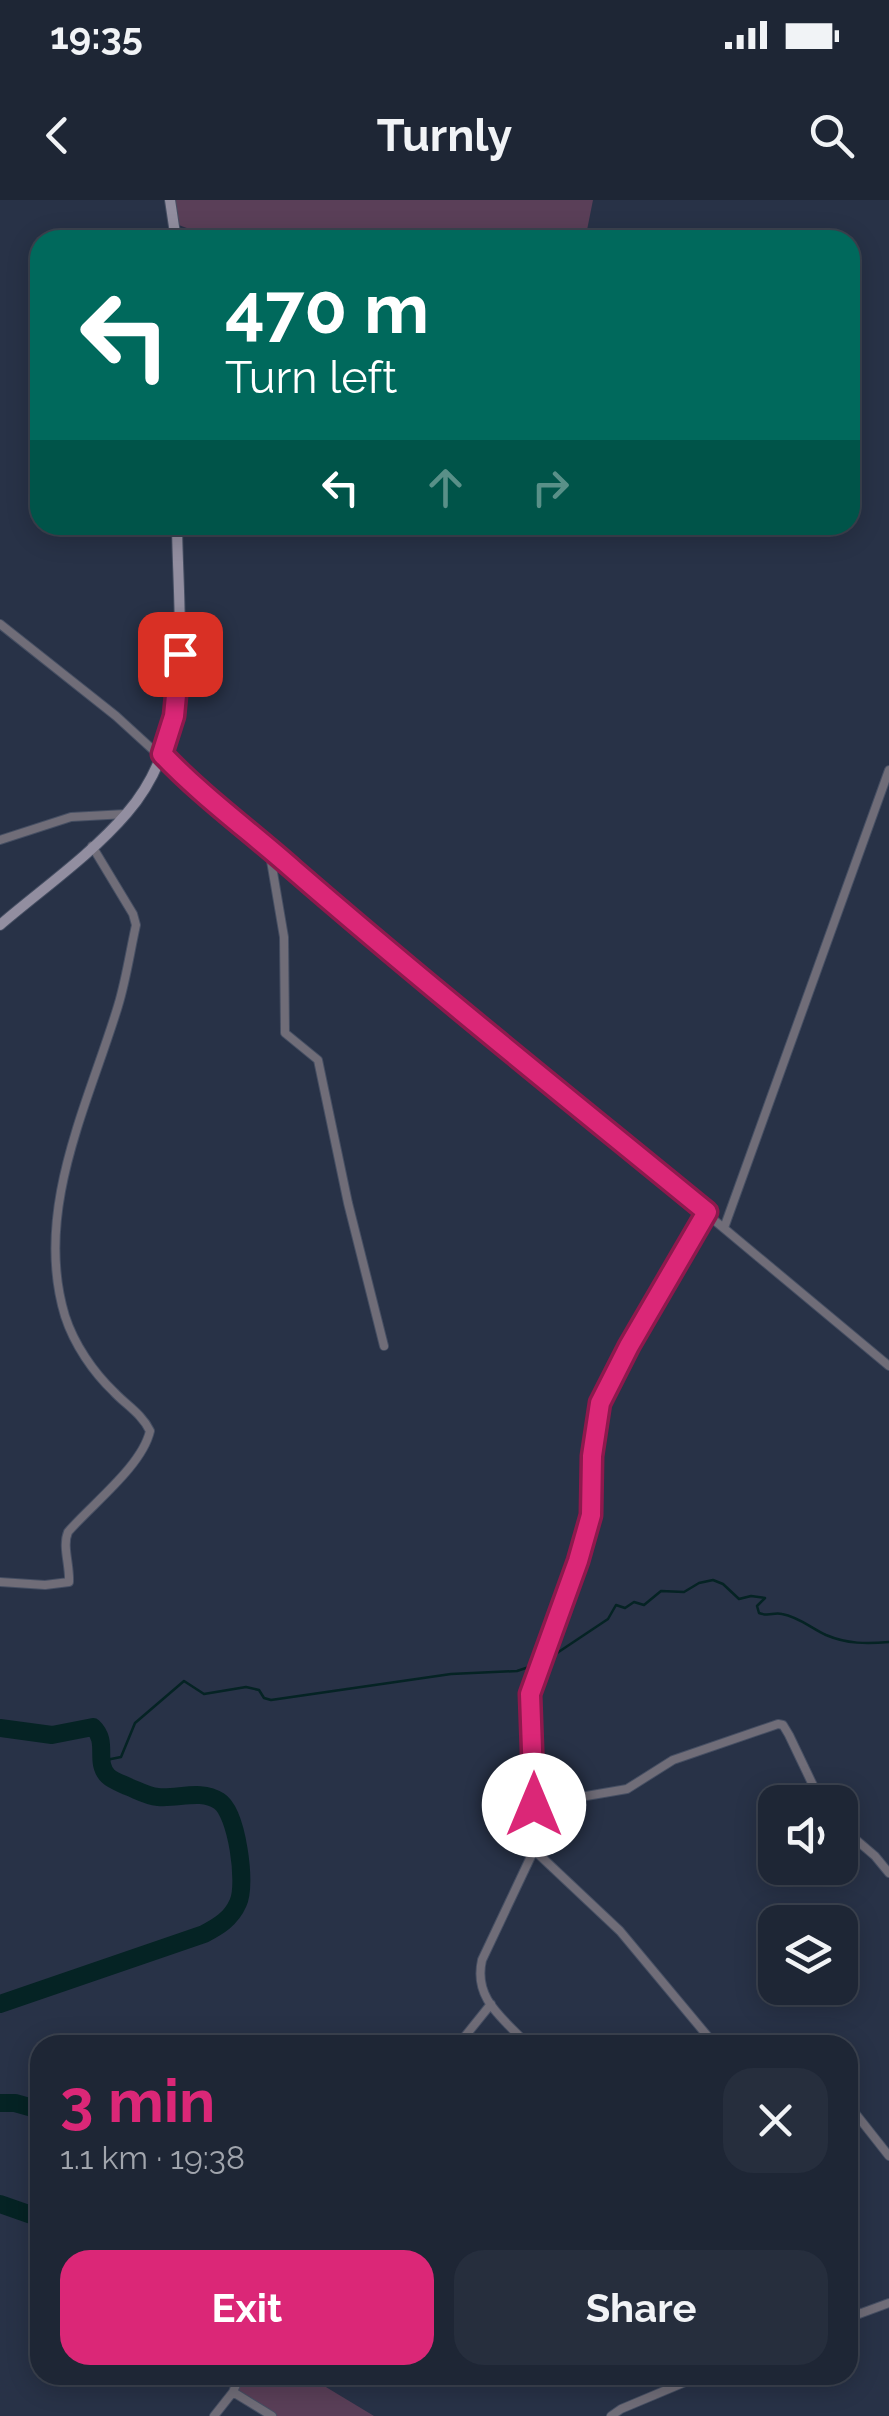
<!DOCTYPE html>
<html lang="en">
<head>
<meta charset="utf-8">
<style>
	:root { --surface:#1e2635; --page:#262e3d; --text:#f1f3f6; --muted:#a1a5ad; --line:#3c4350; --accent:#db2777 }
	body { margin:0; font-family:Raleway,sans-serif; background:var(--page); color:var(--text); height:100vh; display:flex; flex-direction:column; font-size:38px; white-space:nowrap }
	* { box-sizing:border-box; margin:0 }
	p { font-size:32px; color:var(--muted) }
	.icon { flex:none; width:55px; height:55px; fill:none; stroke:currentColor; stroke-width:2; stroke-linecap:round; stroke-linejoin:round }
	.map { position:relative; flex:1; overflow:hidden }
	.details { position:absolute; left:30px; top:1835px; width:828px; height:350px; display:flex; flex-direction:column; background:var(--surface); border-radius:30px; box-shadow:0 5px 25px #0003,0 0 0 2px var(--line) }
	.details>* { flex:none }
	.top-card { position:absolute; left:30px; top:30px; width:830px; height:305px; border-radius:30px; box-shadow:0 5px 25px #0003,0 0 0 2px var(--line); background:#00695c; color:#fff; overflow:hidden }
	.tools { position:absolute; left:758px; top:1585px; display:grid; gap:20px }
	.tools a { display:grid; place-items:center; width:100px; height:100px; border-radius:20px; background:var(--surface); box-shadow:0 5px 25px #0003,0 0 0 2px var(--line); font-size:50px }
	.pin { position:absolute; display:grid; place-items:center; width:85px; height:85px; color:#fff; margin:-42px; border-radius:20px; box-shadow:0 5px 15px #0006 }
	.me { position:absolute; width:110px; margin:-55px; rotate:0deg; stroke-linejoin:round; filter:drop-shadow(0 0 8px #0008) }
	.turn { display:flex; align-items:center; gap:35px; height:210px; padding:0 30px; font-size:45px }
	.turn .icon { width:130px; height:130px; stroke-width:2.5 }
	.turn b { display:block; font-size:70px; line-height:85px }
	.lanes { display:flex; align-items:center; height:95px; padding:0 30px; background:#0003; justify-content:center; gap:50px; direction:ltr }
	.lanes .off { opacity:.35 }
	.round { display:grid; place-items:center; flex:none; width:105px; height:105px; border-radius:30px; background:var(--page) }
	.head { display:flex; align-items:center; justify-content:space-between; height:170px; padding:0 30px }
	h1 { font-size:60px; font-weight:700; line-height:75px; color:var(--accent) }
	.action { display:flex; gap:20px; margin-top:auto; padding:20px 30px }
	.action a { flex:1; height:115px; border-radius:30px; background:var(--accent); color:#fff; font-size:40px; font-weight:700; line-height:115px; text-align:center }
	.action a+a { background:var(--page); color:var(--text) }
	.status { display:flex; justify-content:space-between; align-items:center; height:70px; padding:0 50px; background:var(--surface); direction:ltr }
	.status svg { height:28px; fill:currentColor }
	header { display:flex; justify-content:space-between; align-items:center; height:130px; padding:0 30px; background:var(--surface); font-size:45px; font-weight:700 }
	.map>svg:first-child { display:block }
</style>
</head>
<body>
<div class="status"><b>19:35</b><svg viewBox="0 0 49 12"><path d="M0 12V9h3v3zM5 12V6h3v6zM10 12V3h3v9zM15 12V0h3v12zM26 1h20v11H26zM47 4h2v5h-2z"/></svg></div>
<header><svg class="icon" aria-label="back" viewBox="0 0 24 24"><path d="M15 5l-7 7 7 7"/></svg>Turnly<svg class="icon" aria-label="search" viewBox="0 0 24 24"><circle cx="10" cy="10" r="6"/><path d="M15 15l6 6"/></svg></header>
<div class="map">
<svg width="889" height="2216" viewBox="0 0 889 2216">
	<rect width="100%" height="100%" fill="#283247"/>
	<!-- green -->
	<path fill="#5a3f58" d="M171 0H593L585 40H219L176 24Z
		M243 2175H306L374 2216H273L234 2191Z"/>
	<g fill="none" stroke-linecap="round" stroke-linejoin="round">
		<!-- stream -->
		<path stroke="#052324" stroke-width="2.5" d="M542 1463 608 1419 616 1405 625 1408 634 1402 644 1405 661 1391 684 1392 699 1383 713 1380 723 1384 739 1399 751 1396 765 1398 757 1406 759 1413C769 1417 773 1412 782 1414 799 1417 811 1428 826 1435 847 1444 867 1444 889 1442
			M101 1561 121 1557 135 1523 184 1481 204 1494 246 1487 259 1490 264 1498 271 1500 451 1474 517 1471 535 1465"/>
		<!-- river -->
		<path stroke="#052324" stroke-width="18" d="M0 1528 52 1535 93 1527C109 1542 94 1562 108 1576 113 1581 123 1584 129 1587 139 1591 147 1596 158 1597 178 1599 201 1589 219 1601 237 1612 247 1685 238 1703 231 1719 219 1726 204 1734L0 1804
			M0 1903H15L40 1910
			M0 2004 40 2018"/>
		<!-- minor casing -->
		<g stroke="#464f63" stroke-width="10">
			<path id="minor" d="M0 424 116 516 198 591 269 649 423 782 593 919 889 1166
				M0 640 71 617 126 614
				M269 649 284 737 285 833 318 860 348 1003 384 1146
				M724 1028 889 570
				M0 1382 45 1385 69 1382C70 1365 62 1346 68 1332 92 1304 142 1266 150 1231 142 1214 126 1205 114 1192 93 1172 74 1144 65 1116 33 1011 88 905 118 806 126 780 130 752 136 725L133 714 92 646
				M534 1605 627 1589 673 1560 778 1524 783 1525 789 1535 821 1602
				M840 1626 875 1656 889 1673
				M534 1650 620 1731 715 1845
				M458 1845 491 1804
				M528 1845C503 1818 473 1799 482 1760L534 1650 531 1495 534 1480C551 1428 585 1367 591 1313 595 1276 588 1236 602 1200 626 1136 672 1072 707 1012
				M792 1845 798 1841 801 1845
				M848 1904 889 1956
				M848 2095 858 2114
				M848 2118 889 2103
				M240 2175 233 2192 272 2216
				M214 2216 233 2192
				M611 2216 621 2209 702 2175"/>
		</g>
		<!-- secondary casing -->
		<g stroke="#464f63" stroke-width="12">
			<path id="secondary" d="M170 0 176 40
				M0 725C42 689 91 655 127 613 196 534 178 422 177 325"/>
		</g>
		<!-- minor -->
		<use href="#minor" stroke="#706d78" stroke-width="8"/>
		<!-- secondary -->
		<use href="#secondary" stroke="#928ea0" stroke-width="10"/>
	</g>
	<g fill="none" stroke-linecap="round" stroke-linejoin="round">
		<!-- route casing -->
		<g stroke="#8e194d" stroke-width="25">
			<path id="route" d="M180 454 174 516 162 554C203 597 250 631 294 670 429 787 569 899 707 1012L629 1146 600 1203 592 1256 591 1315 578 1361 530 1494 534 1605"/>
		</g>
		<!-- route -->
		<use href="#route" stroke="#db2777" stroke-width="18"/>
	</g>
</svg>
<div class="tools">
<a><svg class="icon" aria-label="sound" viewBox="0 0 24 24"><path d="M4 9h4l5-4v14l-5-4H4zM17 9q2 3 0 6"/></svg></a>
<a><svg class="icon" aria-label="layers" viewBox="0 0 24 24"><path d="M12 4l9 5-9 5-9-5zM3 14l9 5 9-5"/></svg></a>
</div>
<div class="pin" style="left:180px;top:454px;background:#d93025"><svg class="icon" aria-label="arrive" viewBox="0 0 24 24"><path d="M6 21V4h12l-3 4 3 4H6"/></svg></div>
<svg class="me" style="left:534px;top:1605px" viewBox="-20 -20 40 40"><circle r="19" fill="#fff"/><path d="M0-13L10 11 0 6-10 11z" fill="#db2777"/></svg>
<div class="top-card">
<div class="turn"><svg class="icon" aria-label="left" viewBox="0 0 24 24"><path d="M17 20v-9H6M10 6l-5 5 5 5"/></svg><div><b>470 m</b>Turn left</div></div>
<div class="lanes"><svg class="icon" aria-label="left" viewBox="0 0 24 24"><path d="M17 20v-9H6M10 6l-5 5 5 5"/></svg><svg class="icon off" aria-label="ahead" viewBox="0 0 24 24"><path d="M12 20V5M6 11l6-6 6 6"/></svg><svg class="icon off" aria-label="right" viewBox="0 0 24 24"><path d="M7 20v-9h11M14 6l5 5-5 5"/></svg></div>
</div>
<section class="details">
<div class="head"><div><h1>3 min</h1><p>1.1 km · 19:38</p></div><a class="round"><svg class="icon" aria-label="close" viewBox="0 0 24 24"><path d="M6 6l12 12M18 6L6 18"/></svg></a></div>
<div class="action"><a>Exit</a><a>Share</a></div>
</section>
</div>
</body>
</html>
